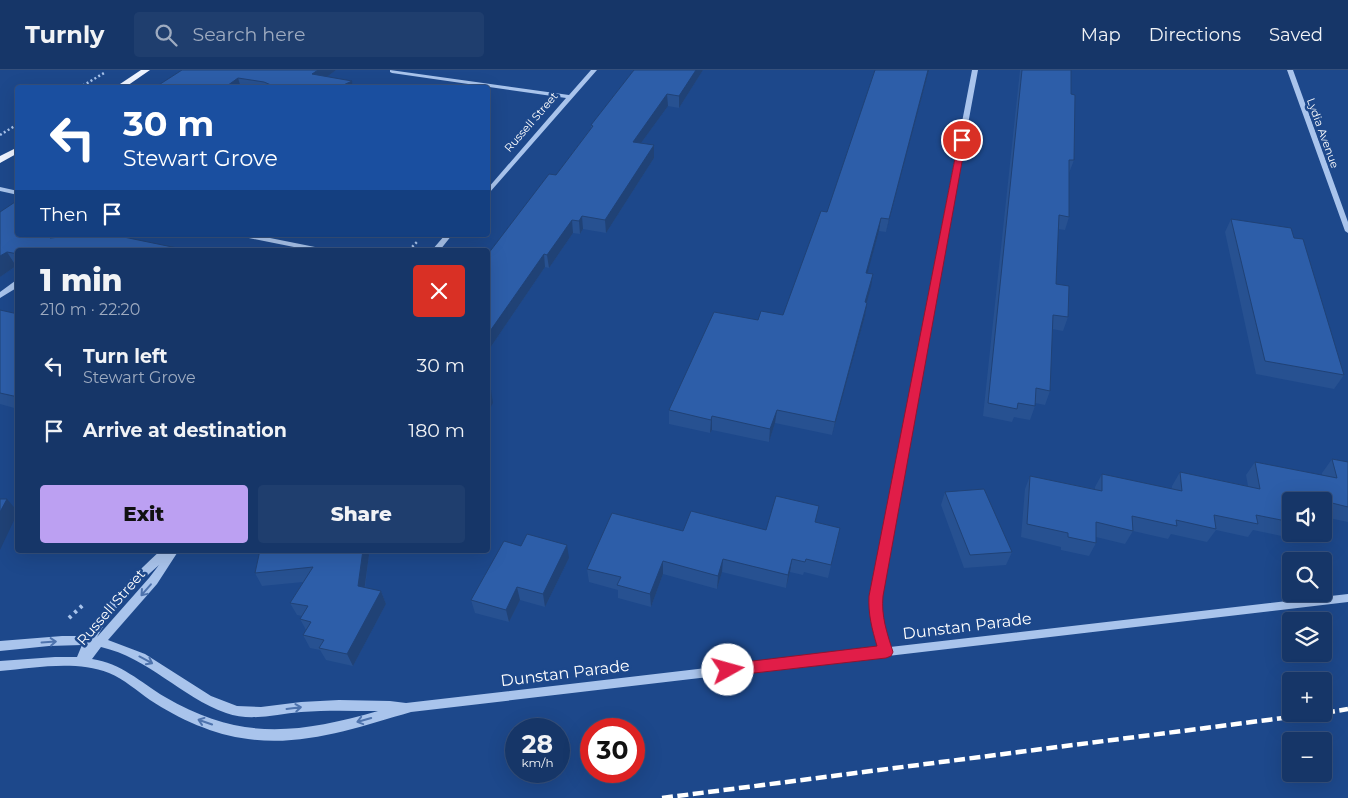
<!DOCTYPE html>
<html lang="en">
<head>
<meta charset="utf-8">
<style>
	:root { --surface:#163668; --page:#1f3e6e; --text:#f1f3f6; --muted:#9eabc0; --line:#35507c; --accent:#bca0f2 }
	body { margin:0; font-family:Montserrat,sans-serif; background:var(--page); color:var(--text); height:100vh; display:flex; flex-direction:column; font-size:19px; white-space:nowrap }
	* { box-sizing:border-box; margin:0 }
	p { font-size:16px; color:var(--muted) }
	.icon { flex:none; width:28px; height:28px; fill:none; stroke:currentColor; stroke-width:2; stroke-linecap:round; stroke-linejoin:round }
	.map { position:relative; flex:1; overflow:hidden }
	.sheet { position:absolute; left:15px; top:178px; width:475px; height:305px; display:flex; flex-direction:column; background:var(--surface); border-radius:5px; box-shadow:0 5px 20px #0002,0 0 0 1px var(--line) }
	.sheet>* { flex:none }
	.guide { position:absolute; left:15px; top:15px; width:475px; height:152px; border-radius:5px; box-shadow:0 5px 20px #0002,0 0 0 1px var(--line); background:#1a4fa0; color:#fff; overflow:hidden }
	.fabs { position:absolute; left:1282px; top:422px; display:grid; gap:10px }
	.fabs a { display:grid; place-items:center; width:50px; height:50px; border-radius:5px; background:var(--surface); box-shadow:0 5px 20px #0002,0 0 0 1px var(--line); font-size:25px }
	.speed { position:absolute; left:505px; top:648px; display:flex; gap:10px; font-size:25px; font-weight:700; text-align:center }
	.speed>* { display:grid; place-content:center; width:65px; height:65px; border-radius:50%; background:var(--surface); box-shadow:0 5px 20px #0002,0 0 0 1px var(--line); line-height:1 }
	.speed small { font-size:12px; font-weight:400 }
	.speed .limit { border:8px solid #d22; background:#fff; color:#111 }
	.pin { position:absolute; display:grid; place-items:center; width:42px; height:42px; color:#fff; margin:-21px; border:2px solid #fff; border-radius:50%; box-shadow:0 1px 5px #0007 }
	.me { position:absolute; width:55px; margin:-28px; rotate:83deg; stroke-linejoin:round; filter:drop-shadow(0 0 4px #0008) }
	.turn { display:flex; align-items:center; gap:18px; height:105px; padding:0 25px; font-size:22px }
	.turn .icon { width:65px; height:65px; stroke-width:2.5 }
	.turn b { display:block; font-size:35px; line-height:42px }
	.then { display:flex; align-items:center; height:48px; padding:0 25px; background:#0003; gap:10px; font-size:19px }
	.round { display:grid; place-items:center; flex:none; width:52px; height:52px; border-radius:5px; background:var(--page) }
	.head { display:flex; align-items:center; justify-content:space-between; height:85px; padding:0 25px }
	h1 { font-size:30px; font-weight:800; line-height:38px }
	.action { display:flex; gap:10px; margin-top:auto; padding:10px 25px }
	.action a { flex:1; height:58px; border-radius:5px; background:var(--accent); color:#111; font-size:20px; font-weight:800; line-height:58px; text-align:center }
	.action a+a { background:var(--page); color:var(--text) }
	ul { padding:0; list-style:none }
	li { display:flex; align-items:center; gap:15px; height:65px; padding:0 25px }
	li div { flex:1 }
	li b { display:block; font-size:19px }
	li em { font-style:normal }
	header { display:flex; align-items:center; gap:30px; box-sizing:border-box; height:70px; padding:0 25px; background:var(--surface); border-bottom:1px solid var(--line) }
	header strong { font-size:24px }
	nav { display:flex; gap:28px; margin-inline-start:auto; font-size:18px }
	.search { width:350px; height:45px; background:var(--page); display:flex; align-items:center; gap:12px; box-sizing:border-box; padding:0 18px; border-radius:5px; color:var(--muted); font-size:19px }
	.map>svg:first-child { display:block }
</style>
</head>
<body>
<header>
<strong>Turnly</strong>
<div class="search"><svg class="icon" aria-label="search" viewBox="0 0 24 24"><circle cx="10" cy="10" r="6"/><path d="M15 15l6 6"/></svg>Search here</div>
<nav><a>Map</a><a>Directions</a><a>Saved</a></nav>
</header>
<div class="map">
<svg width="1348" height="728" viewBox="0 0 1348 728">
	<rect width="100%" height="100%" fill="#1d488b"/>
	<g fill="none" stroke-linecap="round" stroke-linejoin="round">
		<!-- path-far1 -->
		<path stroke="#a9c4ec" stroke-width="2.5" stroke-dasharray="2 2.5" stroke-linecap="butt" d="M79 18 104 3
			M0 65 18 54
			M409 180 418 171"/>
		<!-- path -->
		<path stroke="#a9c4ec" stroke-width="4" stroke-dasharray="3 4.5" stroke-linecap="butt" d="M69 548 84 534"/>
		<!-- minor -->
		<path fill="#a9c4ec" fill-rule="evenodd" d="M390 0 569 25 591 0H597L490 122 488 123V118L566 28 392 3 390 2Z
			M972 0H978L881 526 882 547 890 577 1348 524V532L411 642C359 657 303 677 248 669 214 665 179 649 150 630 137 621 124 609 109 603 75 590 35 598 0 601V591L55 587H77L82 575 49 576 0 581V571L62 566H86C105 532 133 506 161 480H179L157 514 108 570 145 584 211 626 237 636 261 637 301 632 339 630 390 631 406 633 879 578 871 547V526ZM159 495 149 508 97 567C112 539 135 516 159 495ZM101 577C149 588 181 627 226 643 251 652 276 644 301 642 327 640 352 641 378 641 297 664 240 671 165 627 140 612 121 593 92 589Z
			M1287 0H1293L1348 152V163L1345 161Z
			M0 117 18 121V125L0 121Z
			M241 165H255L320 178 324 180H309L244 167Z
			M445 165H452L440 180H432Z
			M15 211H18V217L0 228V222Z"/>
		<!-- major -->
		<path fill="#eff4ff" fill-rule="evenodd" d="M141 0H150L124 18H114Z
			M18 77V83L0 93V86Z"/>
		<!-- rail -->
		<path stroke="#fff" stroke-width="4.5" stroke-dasharray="11 4.5" stroke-linecap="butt" d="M1324 643 1348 639
			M662 728 1314 644"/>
	</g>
	<!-- wall -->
	<path fill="#275191" d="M182 0H336L327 7 352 11 353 18H154Z
		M634 0H703L679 38 668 36 641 73 654 75V88L606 163 583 159 580 164 573 163 549 198 545 197 488 281V184L556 105 591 58V55Z
		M875 0H929L886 162 879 161 867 203 871 217 866 233 865 246 832 365 775 353 769 372 712 360 710 363 669 354V340L758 250 783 245 827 142Z
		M1020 0H1071V24L1074 90 1069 103V147L1065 160 1058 159 1056 214 1068 247 1063 261 1052 259 1050 321 1045 335 1035 333V336L1030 350 1014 347 1012 352 983 346Z
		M0 142 18 180V196H16L0 207Z
		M1231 149 1344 305 1334 319 1256 304 1225 162Z
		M0 240 18 244V339L0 334Z
		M1332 389 1348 392V452L1324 447V431H1291V461L1286 467 1253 460 1248 467 1216 460 1207 472 1171 464 1168 469 1133 461 1125 474 1096 467V473L1089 486 1061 480V477L1021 467 1025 419 1030 406 1095 419V417L1102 404 1172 419V416L1180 402 1248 416 1246 405 1255 392 1322 405V403Z
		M945 422 1012 482 1006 495 964 498 941 435Z
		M816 452 840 458 828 508 804 502 803 505 790 502 786 518 722 502 717 519 663 504 651 537 618 528V520L589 512 587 499 683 461 766 460Z
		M260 480H367L369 485 365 518 381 521 386 534 353 596 326 590 320 580 310 578 303 565 306 560 300 549 302 546 297 545 290 533 303 512 262 516 255 503Z
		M569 488 545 537 520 530 509 552 475 543 471 530Z"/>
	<!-- shaded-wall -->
	<path fill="#204276" d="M318 0H336L315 16 312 4Z
		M696 0H703L679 38V26Z
		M928 0H929L886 162 889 149Z
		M238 8 241 18H224Z
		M352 11 353 18H337Z
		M667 24 668 36 633 84V72Z
		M654 75V88L606 163 605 150Z
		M582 146 583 159 580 164 579 151Z
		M881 148 879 161 864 216 866 203Z
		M572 150 573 163 549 198 547 185Z
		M49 165H68L57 180Z
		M7 182 16 196 0 207V186Z
		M544 184 545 197 488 281V264Z
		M873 204 871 217 863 246 865 232Z
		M867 233 865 246 832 365 835 352Z
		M491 320 493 333 488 342V325Z
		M777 340 775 353 769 372 770 359Z
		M712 346V360L710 363 711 350Z
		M7 429 18 442 0 480V442Z
		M567 475 569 488 545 537 543 524Z
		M363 480H367L369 485 363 529 358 516Z
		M723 489 722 502 717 519 718 506Z
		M792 489 790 502 786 518 788 505Z
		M663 491V504L651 537 650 524Z
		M517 517 520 530 509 552 506 540Z
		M381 521 386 534 353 596 347 584Z"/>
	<!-- building -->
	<path fill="#2d5ea9" stroke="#204276" d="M182 0H318L312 4 352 11 337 18H278L264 12 238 8 224 18H154Z
		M634 0H696L679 26 667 24 633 72 654 75 605 150 582 146 579 151 572 150 547 185 544 184 488 264V184L504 163 549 104 556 105 593 56 591 55Z
		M875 0H928L889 149 881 148 866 203 873 204 865 232 867 233 835 352 777 340 770 359 712 346 711 350 669 340 714 242 758 250 761 241 783 245 821 141 827 142Z
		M1022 0H1071V24L1075 25 1074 90H1069V147L1059 145 1056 214 1069 216 1068 247 1053 245 1050 321 1036 318 1035 336 1018 333 1017 339 988 333Z
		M18 130V165H49L50 168 60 167 63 165H114L187 180H18V184L7 182 0 186V142Z
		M1231 149 1291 158 1294 168 1303 169 1344 305 1265 291Z
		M0 240 18 244V327L0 323Z
		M488 319 491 320 488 325Z
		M1332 389 1348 392V437L1324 431H1291V452L1256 445 1258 454 1214 445 1216 459 1176 450 1177 456 1132 446 1133 461 1096 452V473L1068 467V463L1027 454 1030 406 1102 421V404L1182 421 1180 402 1260 419 1255 392 1337 408Z
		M984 419 1012 482 970 485 945 422Z
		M776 426 819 436 815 452 840 458 831 495 806 489 805 492 792 489 788 505 723 489 718 506 663 491 650 524 617 515 621 507 587 499 612 443 683 461 691 441 766 460Z
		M0 429H7L0 442Z
		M527 464 567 475 543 524 517 517 506 540 471 530 504 471 521 476Z
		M260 480H363L358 516 381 521 347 584 319 578 324 570 303 565 311 552 300 549 308 536 290 533 313 497 255 503Z"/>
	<!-- one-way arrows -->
	<defs><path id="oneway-shaft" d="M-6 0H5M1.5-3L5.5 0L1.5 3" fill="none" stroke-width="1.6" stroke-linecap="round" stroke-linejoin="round" transform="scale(1.25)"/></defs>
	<g stroke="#4e73ad">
		<use href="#oneway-shaft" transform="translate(146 520) rotate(131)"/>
		<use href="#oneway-shaft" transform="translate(49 572) rotate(-4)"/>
		<use href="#oneway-shaft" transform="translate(146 590) rotate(28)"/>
		<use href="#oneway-shaft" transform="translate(294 638) rotate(-7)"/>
		<use href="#oneway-shaft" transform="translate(364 650) rotate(164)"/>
		<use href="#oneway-shaft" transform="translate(205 652) rotate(-161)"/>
	</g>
	<!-- route -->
	<path fill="#e11d48" stroke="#92132f" d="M959 68 966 70 883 526C881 546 887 563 893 582L891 586 886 588 728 606 723 605 721 600 723 595 728 594 877 576C872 559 868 544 869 526Z"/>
	<g text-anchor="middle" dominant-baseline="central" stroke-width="5" stroke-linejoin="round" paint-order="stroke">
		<!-- far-street labels -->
		<g font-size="11" fill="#fff" stroke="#1d488b">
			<text transform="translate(531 52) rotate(-49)">Russell Street</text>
			<text transform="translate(1323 63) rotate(70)">Lydia Avenue</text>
		</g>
		<!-- street labels -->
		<g font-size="14" fill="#fff" stroke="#1d488b">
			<text transform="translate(111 537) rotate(-49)">Russell Street</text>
		</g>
		<!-- near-street labels -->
		<g font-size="16" fill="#fff" stroke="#1d488b">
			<text transform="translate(967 556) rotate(-7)">Dunstan Parade</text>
			<text transform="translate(565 603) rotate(-7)">Dunstan Parade</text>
		</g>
	</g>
</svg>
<div class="fabs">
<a><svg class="icon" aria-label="sound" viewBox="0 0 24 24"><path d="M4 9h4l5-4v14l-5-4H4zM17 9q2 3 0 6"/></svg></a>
<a><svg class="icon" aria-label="search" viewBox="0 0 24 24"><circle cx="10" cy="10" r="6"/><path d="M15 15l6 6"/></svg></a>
<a><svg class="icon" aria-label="layers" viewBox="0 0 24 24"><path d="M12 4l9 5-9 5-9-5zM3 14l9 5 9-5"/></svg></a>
<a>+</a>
<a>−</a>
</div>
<div class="speed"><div>28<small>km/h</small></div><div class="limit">30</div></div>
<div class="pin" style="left:962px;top:70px;background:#d93025"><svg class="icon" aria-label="arrive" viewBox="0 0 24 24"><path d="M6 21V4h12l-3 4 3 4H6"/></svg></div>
<svg class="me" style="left:728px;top:600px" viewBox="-20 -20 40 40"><circle r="19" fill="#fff"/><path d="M0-13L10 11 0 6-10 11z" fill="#e11d48"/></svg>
<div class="guide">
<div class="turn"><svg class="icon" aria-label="left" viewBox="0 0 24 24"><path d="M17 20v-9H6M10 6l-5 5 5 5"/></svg><div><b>30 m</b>Stewart Grove</div></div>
<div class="then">Then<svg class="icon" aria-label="arrive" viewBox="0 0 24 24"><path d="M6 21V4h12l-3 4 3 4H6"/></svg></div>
</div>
<section class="sheet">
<div class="head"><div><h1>1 min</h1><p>210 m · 22:20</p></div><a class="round" style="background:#d93025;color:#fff"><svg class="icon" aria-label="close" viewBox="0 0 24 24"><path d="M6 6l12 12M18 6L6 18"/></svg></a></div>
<ul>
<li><svg class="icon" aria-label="left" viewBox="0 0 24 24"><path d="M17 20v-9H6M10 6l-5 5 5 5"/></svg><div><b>Turn left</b><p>Stewart Grove</p></div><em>30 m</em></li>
<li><svg class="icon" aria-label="arrive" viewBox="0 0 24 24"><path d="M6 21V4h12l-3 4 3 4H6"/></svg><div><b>Arrive at destination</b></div><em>180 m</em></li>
</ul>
<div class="action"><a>Exit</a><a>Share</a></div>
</section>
</div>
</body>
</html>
